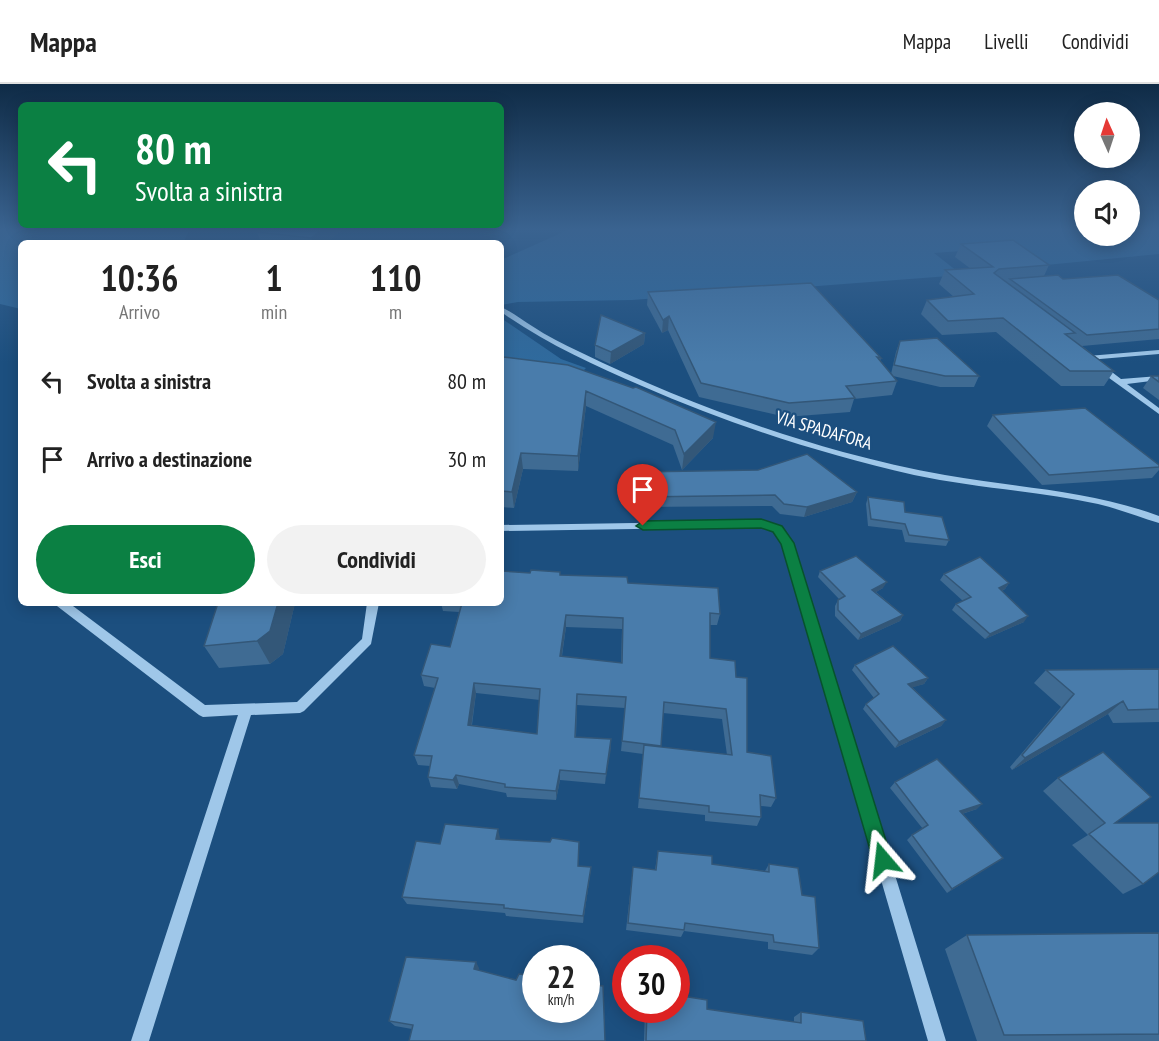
<!DOCTYPE html>
<html lang="it">
<head>
<meta charset="utf-8">
<style>
	:root { --surface:#fff; --page:#f2f2f2; --text:#222; --muted:#767676; --line:#e0e0e0; --accent:#0b8043 }
	body { margin:0; font-family:"PT Sans Narrow",sans-serif; background:var(--page); color:var(--text); height:100vh; display:flex; flex-direction:column; font-size:22px; white-space:nowrap }
	* { box-sizing:border-box; margin:0 }
	p { font-size:20px; color:var(--muted) }
	.icon { flex:none; width:33px; height:33px; fill:none; stroke:currentColor; stroke-width:2; stroke-linecap:round; stroke-linejoin:round }
	.map { position:relative; flex:1; overflow:hidden }
	.side { position:absolute; left:18px; top:156px; width:486px; height:366px; display:flex; flex-direction:column; background:var(--surface); border-radius:9px; box-shadow:0 3px 15px #0003 }
	.side>* { flex:none }
	.top-card { position:absolute; left:18px; top:18px; width:486px; height:126px; border-radius:9px; box-shadow:0 3px 15px #0003; background:#0b8043; color:#fff; overflow:hidden }
	.needle { width:39px; rotate:357deg }
	.tools { position:absolute; left:1074px; top:18px; display:grid; gap:12px }
	.tools a { display:grid; place-items:center; width:66px; height:66px; border-radius:50%; background:var(--surface); box-shadow:0 3px 15px #0003; font-size:30px }
	.speed { position:absolute; left:522px; top:861px; display:flex; gap:12px; font-size:30px; font-weight:700; text-align:center }
	.speed>* { display:grid; place-content:center; width:78px; height:78px; border-radius:50%; background:var(--surface); box-shadow:0 3px 15px #0003; line-height:1 }
	.speed small { font-size:15px; font-weight:400 }
	.speed .limit { border:9px solid #d22; background:#fff; color:#111 }
	.pin { position:absolute; display:grid; place-items:center; width:51px; height:51px; color:#fff; margin:-62px -26px; border-radius:50% 50% 50% 0; rotate:-45deg; box-shadow:0 0 6px #0007 }
	.pin .icon { rotate:45deg }
	.me { position:absolute; width:66px; margin:-33px; rotate:343deg; stroke-linejoin:round; filter:drop-shadow(0 0 4px #0008) }
	.turn { display:flex; align-items:center; gap:21px; height:126px; padding:0 18px; font-size:27px }
	.turn .icon { width:78px; height:78px; stroke-width:2.5 }
	.turn b { display:block; font-size:42px; line-height:51px }
	.eta { display:flex; justify-content:space-evenly; align-items:center; height:102px; text-align:center }
	.eta b { font-size:36px; font-weight:600; line-height:42px }
	.cta { display:flex; gap:12px; margin-top:auto; padding:12px 18px }
	.cta a { flex:1; height:69px; border-radius:36px; background:var(--accent); color:#fff; font-size:24px; font-weight:600; line-height:69px; text-align:center }
	.cta a+a { background:var(--page); color:var(--text) }
	ul { padding:0; list-style:none }
	li { display:flex; align-items:center; gap:18px; height:78px; padding:0 18px }
	li div { flex:1 }
	li b { display:block; font-size:22px }
	li em { font-style:normal }
	header { display:flex; align-items:center; gap:36px; box-sizing:border-box; height:84px; padding:0 30px; background:var(--surface); border-bottom:2px solid var(--line) }
	header strong { font-size:28px }
	nav { display:flex; gap:33px; margin-inline-start:auto; font-size:21px }
	.map>svg:first-child { display:block }
</style>
</head>
<body>
<header>
<strong>Mappa</strong>
<nav><a>Mappa</a><a>Livelli</a><a>Condividi</a></nav>
</header>
<div class="map">
<svg width="1159" height="957" viewBox="0 0 1159 957">
	<rect width="100%" height="100%" fill="#1c4f7f"/>
	<!-- green -->
	<path fill="#2f6a9d" d="M0 145H190L183 159H21V225L0 220Z
		M570 145H1084V152H1130V145H1159V170L1046 181 1016 163 934 169 962 191 632 216 518 218 501 221V176Z
		M501 234 561 275 586 284 578 292 501 282Z"/>
	<g fill="none" stroke-linecap="round" stroke-linejoin="round">
		<!-- minor -->
		<path fill="#9fc7e9" fill-rule="evenodd" d="M501 223C512 228 522 236 532 242 547 252 563 260 580 268 664 309 753 343 843 368 877 377 911 385 945 391 1018 404 1089 406 1159 432V439C1139 433 1119 425 1098 420 1037 407 975 404 914 391 821 370 729 340 642 302 593 281 545 259 501 228Z
			M1159 266V270L1088 276 1084 274 1088 272Z
			M1098 282H1104L1121 295 1159 292V296L1127 300 1159 324V330L1098 286Z
			M761 437 782 443 793 459 946 957H928L783 460 774 447 761 443 501 447V441Z
			M55 519H69L205 621 297 618 362 555 367 519H379L371 560 304 627 300 629 251 631 149 957H131L238 631 203 633 199 631 57 522Z"/>
	</g>
	<!-- wall -->
	<path fill="#3f6b93" fill-rule="evenodd" d="M260 145H343L326 159H261L257 148Z
		M961 160 1049 181 1044 192 1063 195 1159 216V255L1082 262 1114 287 1104 302H1061L996 248 942 251 921 230 927 216 954 213 939 200 945 186 971 185 955 173Z
		M648 208 881 274 880 277 891 290 896 268 900 257 979 292 974 303H940L893 292 897 297 892 311 854 315 850 328 786 333 699 313 668 246 662 249 647 221Z
		M645 249 644 260 610 280 595 273V261Z
		M503 273 713 354 682 386 673 361 586 322 578 387 523 385 514 424 501 423V279Z
		M1151 292H1159V316L1143 304Z
		M993 331 1159 381V386L1152 394 1042 401 987 342Z
		M639 388 857 408 852 418 804 433 780 430 772 422 640 423 638 398Z
		M868 413 905 428 949 456 946 462 905 458 902 446 868 442 866 420Z
		M820 487 883 504 876 508 903 531 900 537 858 556 835 532V522L838 516 839 515 818 493Z
		M944 490 1009 499 1005 505 1002 507 1024 538 985 555 952 526 956 520 963 517 940 496Z
		M560 491 628 499 720 530 717 541H710V574L736 593 747 668 776 714 771 723 761 722V733L757 742 705 737V731L638 724 643 670 621 667 625 624 577 621 576 653 611 655 605 700 560 696 556 716 507 713 506 709 459 700 457 705 431 703 428 693 430 682 418 681 414 671 435 604 424 602 421 591 450 563 459 528 443 527 441 519H501ZM566 543 622 545 621 579 562 572ZM476 609 540 616 537 650 472 641ZM663 629 722 635 727 671 661 663Z
		M218 519H295L283 570 270 580 219 584 204 562Z
		M855 581 928 594 924 600 912 603 946 636 941 642 895 664 863 625 866 620 874 614 852 586Z
		M1159 585V638L1113 639 1108 630 1012 686 1010 683 1061 623 1034 599 1046 586Z
		M1058 694 1115 739 1143 800 1123 810 1072 761 1088 751 1043 707Z
		M895 698 977 725 962 730 1003 774 947 809 907 756 912 751 923 745 890 704Z
		M500 755 578 782 591 783 590 791 583 839 506 832 505 829 407 820 402 813 440 760Z
		M658 767 712 780 765 787 769 780 802 811 819 864 812 871 768 865V858L684 847 681 853 626 846 633 783 655 786Z
		M1159 849V957H977L945 865 967 851Z
		M479 884 478 886 516 896 536 892 412 945 395 942 389 937Z
		M707 925 794 938V933L801 928 866 957H644L645 926Z"/>
	<!-- shaded-wall -->
	<path fill="#335778" d="M323 145H343L326 159H313L311 154Z
		M669 232 668 246 662 249 663 236Z
		M645 249 644 260 610 280 611 268Z
		M586 307V322L578 387V372Z
		M716 338 713 354 682 386 684 370Z
		M521 369 523 385 514 424 512 408Z
		M857 408 852 418 804 433 807 423Z
		M887 498 883 504 869 512 872 506Z
		M1009 499 1005 505 995 510 999 504Z
		M278 519H295L283 570 270 580 257 557Z
		M566 531V543L560 583V572Z
		M903 531 900 537 858 556 861 550Z
		M1028 532 1024 538 985 555 990 550Z
		M928 594 924 600 904 606 908 600Z
		M474 599 476 609 470 651 468 641Z
		M1123 617 1108 630 1012 686 1025 674Z
		M946 636 941 642 895 664 899 658Z
		M611 655V665L605 700 606 690Z
		M560 686V696L556 716V707Z
		M456 691 459 700 457 705 453 696Z
		M982 720 977 725 955 732 960 727Z
		M498 745 500 754 499 764 496 755Z
		M1003 774 997 778 947 809 952 805Z
		M591 783 590 791 583 839V832Z
		M476 878 479 884 478 891 474 885Z"/>
	<!-- building -->
	<path fill="#497cab" stroke="#335778" stroke-width="1.5" fill-rule="evenodd" d="M260 145H323L311 154 257 148Z
		M1013 156 1049 181 999 185 994 189 1075 249 1065 250 1114 287H1070L1003 234 948 237 927 216 974 210 945 186 993 183 961 160Z
		M1058 191 1063 195 1118 191 1159 216V245L1087 251 1010 195Z
		M811 199 881 274 877 273 897 297 846 302 855 314 789 319 701 299 669 232 663 236 648 208Z
		M601 231 645 249 611 268 595 261Z
		M937 254 979 292H945L894 281 900 257Z
		M503 273 568 281 633 304 636 303 716 338 684 370 675 346 586 307 578 372 521 369 512 408 501 407V279Z
		M1151 292H1159V298Z
		M1085 324 1159 381V383L1049 391 993 331Z
		M807 370 857 408 807 423 784 420 775 411 641 413 639 388 758 386Z
		M868 413 904 418 905 428 942 433 949 456 909 451 905 440 871 435Z
		M856 472 887 498 872 506 903 531 861 550 838 526V516L845 512 820 487Z
		M980 473 1009 499 999 504 1028 532 990 550 956 520 971 513 944 490Z
		M531 486 560 488V491L627 493 628 499 718 504 720 530 710 529V574L735 577 736 593 747 594V668L771 672 776 714 760 711 761 733 709 728V722L639 714 644 661 732 671 726 625 664 618 661 662 622 657 626 613 577 610 575 653 611 655 606 690 560 686 556 707 505 703V700L456 691 453 696 428 693 432 672 414 671 438 594 421 591 431 560 450 563 462 519H501V487L530 489ZM566 531 623 534 622 579 560 572ZM474 599 540 605 537 650 468 641Z
		M218 519H278L270 547 257 557 204 562Z
		M893 562 928 594 908 600 946 636 899 658 866 620 879 610 855 581Z
		M1159 585V625L1128 626 1123 617 1025 674 1022 671 1074 610 1046 586Z
		M1103 668 1151 713 1115 739H1159V788L1143 800 1089 750 1105 739 1058 694Z
		M937 675 982 720 960 727 1003 774 952 805 912 751 928 741 895 698Z
		M445 740 498 745 496 755 550 758 552 754 579 758 578 782 591 783 583 832 504 824V821L402 813 416 757 440 760Z
		M658 767 712 772V780L769 788V780L798 784 802 811 815 813 819 864 774 858 773 851 685 839 684 846 628 839 633 783 656 786Z
		M1159 849V950L1004 951 967 851Z
		M406 873 476 878 474 885 516 896 519 890 536 892V926H586V900L603 902 605 957H409L413 941 389 937Z
		M676 911 707 916V925L801 939V928L863 937 866 957H646L647 926H676Z"/>
	<!-- sky -->
	<linearGradient id="sky" x2="0" y2="1"><stop stop-color="#0f2b46"/><stop offset="0.52" stop-color="#3a6390"/><stop offset="1" stop-color="#3a6390" stop-opacity="0"/></linearGradient>
	<rect width="1159" height="279" fill="url(#sky)"/>
	<!-- route -->
	<path fill="#0b8043" stroke="#07532c" stroke-width="1.5" d="M761 435 782 442 794 459 892 776 889 783 883 786 876 783 873 776 781 460 773 448 761 444 643 446 636 442 643 437Z"/>
	<g text-anchor="middle" dominant-baseline="central" stroke-width="4.5" stroke-linejoin="round" paint-order="stroke">
		<!-- street labels -->
		<g font-size="18" fill="#fff" stroke="#1c4f7f">
			<text transform="translate(824 346) rotate(16)">VIA SPADAFORA</text>
		</g>
	</g>
</svg>
<div class="tools">
<a><svg class="needle" viewBox="-14 -14 28 28"><path d="M0-13l5 13h-10z" fill="#e53935"/><path d="M0 13l5-13h-10z" fill="#767676"/></svg></a>
<a><svg class="icon" aria-label="sound" viewBox="0 0 24 24"><path d="M4 9h4l5-4v14l-5-4H4zM17 9q2 3 0 6"/></svg></a>
</div>
<div class="speed"><div>22<small>km/h</small></div><div class="limit">30</div></div>
<div class="pin" style="left:643px;top:442px;background:#d93025"><svg class="icon" aria-label="arrive" viewBox="0 0 24 24"><path d="M6 21V4h12l-3 4 3 4H6"/></svg></div>
<svg class="me" style="left:883px;top:776px" viewBox="-20 -20 40 40"><path d="M0-17L14 15 0 8-14 15z" fill="#0b8043" stroke="#fff" stroke-width="4"/></svg>
<div class="top-card">
<div class="turn"><svg class="icon" aria-label="left" viewBox="0 0 24 24"><path d="M17 20v-9H6M10 6l-5 5 5 5"/></svg><div><b>80 m</b>Svolta a sinistra</div></div>
</div>
<section class="side">
<div class="eta">
<div><b>10:36</b><p>Arrivo</p></div>
<div><b>1</b><p>min</p></div>
<div><b>110</b><p>m</p></div>
</div>
<ul>
<li><svg class="icon" aria-label="left" viewBox="0 0 24 24"><path d="M17 20v-9H6M10 6l-5 5 5 5"/></svg><div><b>Svolta a sinistra</b></div><em>80 m</em></li>
<li><svg class="icon" aria-label="arrive" viewBox="0 0 24 24"><path d="M6 21V4h12l-3 4 3 4H6"/></svg><div><b>Arrivo a destinazione</b></div><em>30 m</em></li>
</ul>
<div class="cta"><a>Esci</a><a>Condividi</a></div>
</section>
</div>
</body>
</html>
